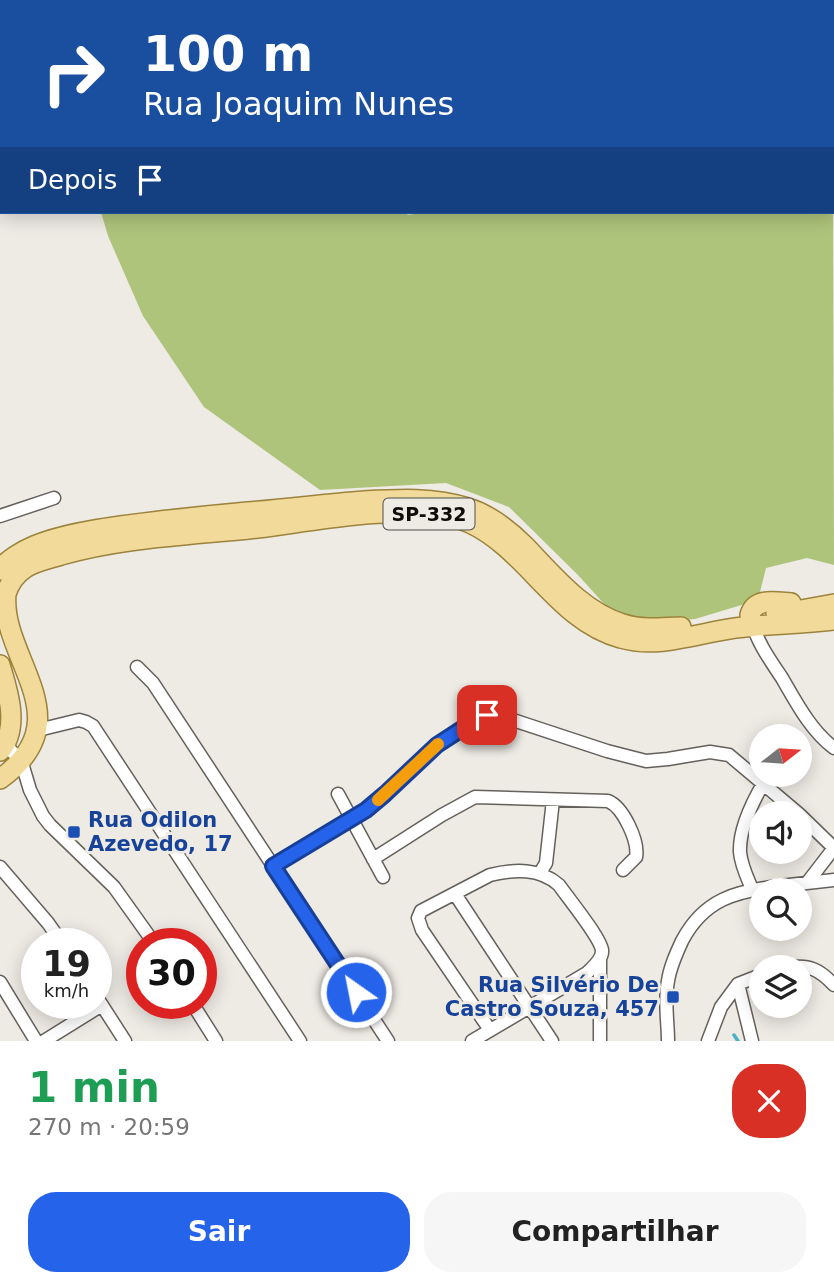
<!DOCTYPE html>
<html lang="pt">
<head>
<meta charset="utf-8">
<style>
	:root { --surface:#fff; --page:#f6f6f6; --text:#222; --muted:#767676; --accent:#2563eb }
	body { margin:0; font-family:"DejaVu Sans",sans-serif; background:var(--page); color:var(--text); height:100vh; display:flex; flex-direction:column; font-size:26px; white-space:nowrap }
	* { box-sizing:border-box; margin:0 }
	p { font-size:23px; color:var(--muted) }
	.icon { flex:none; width:38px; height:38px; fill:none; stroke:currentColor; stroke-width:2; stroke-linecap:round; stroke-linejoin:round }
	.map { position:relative; height:1041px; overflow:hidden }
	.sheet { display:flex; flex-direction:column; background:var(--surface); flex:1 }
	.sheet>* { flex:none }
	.top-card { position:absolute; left:0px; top:0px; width:835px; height:214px; box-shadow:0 4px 18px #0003; background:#1a4fa0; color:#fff; overflow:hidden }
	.needle { width:46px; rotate:73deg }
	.buttons { position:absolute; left:749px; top:724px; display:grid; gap:14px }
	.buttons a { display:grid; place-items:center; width:63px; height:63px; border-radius:50%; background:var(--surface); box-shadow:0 4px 18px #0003; font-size:35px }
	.speed { position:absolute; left:21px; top:928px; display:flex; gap:14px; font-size:35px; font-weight:700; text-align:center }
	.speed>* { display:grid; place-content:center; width:91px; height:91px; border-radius:50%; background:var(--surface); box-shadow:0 4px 18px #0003; line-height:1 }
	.speed small { font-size:18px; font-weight:400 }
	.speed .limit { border:10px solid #d22; background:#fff; color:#111 }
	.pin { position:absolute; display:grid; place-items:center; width:60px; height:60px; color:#fff; margin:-30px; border-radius:14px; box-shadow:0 4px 10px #0006 }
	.me { position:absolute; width:77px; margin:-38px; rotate:327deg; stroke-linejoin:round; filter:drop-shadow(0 0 5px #0008) }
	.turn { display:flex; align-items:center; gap:24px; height:147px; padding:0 28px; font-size:32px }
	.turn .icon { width:91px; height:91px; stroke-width:2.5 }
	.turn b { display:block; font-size:49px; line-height:60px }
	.then { display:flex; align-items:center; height:66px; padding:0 28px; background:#0003; gap:14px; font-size:26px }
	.round { display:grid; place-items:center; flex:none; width:74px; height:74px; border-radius:28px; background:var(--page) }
	.overview { display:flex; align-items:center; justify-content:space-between; height:119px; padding:0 28px }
	h1 { font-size:42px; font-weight:600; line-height:52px; color:#1e9e55 }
	.primary-button { display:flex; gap:14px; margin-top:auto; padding:14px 28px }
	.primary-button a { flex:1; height:80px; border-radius:28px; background:var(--accent); color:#fff; font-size:28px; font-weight:600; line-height:80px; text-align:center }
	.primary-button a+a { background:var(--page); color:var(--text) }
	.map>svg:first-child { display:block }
</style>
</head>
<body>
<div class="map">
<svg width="834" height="1041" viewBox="0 0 834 1041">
	<rect width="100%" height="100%" fill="#eeeae4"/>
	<!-- forest -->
	<path fill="#aec47b" d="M833 195 834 565 807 558 766 568 758 600 695 619 665 622 636 619 606 606 578 575 509 507 446 483 320 490 204 407 143 316 108 236 101 212H405L408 215 428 212H833Z"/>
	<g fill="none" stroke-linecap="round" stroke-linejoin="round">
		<!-- stream -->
		<path stroke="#49b1c9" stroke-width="3.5" d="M734 1035 738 1041"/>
		<!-- minor casing -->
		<g stroke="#64605c" stroke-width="15">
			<path id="minor" d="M0 516 54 498
				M751 620C757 642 770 660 782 678 796 702 811 731 834 748
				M137 667 153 683 388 1041
				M34 731 79 720 86 722 93 726 300 1041
				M5 745 21 760 30 790 43 816 50 825 114 887 154 943
				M338 794 383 877
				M800 815 834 848
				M373 859 442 815 475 797 608 801C623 807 639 841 636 857L623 870
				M273 866 366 810 385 794 437 745 477 719 487 715H493L510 719 607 751 646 761 668 759 710 752 729 755 799 814
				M0 867 48 923 62 943
				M540 873 546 863 553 800
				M807 883 834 848
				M752 889C747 877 741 865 740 852 739 829 752 803 763 784
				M455 894 552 1041
				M788 968C809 964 820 970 834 985
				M0 982 36 1041
				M738 984 752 1041
				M96 996 125 1041
				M192 1003 216 1041
				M44 1041 102 1005
				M472 1041 587 973C593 967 603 959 602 950 600 937 568 898 559 885 540 868 515 869 490 875L421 911 418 918 422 930 490 1030
				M600 1041V959
				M668 1041C668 1022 664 1000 668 981 670 967 676 954 682 941 704 899 736 891 780 886 798 884 816 882 834 880
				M708 1041 721 1007 738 984 761 975"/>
		</g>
		<!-- primary casing -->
		<g stroke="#9c833c" stroke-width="22">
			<path id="primary" d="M0 570C7 560 22 551 34 546 61 535 92 530 121 526 163 520 205 516 248 512 286 509 325 504 364 501 399 499 434 497 468 508 490 515 509 530 525 546 553 575 583 612 623 624 641 630 662 628 681 627
				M776 613 801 610 834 604
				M750 615C755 597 777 602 791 603
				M0 665C8 691 20 728 0 751
				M0 779C84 719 0 659 6 594 9 584 16 574 25 568 36 561 49 559 61 555 124 537 192 535 257 528 306 522 361 511 410 513 430 513 452 515 470 523 528 550 557 621 621 638 659 649 698 633 735 628 768 624 801 624 834 620"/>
		</g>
		<!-- minor -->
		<use href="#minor" stroke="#fff" stroke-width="12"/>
		<!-- primary -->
		<use href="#primary" stroke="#f2db9a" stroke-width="19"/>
	</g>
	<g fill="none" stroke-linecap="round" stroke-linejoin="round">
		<!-- route casing -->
		<g stroke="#184099" stroke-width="18">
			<path id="route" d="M356 992 273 866 366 810 385 794 437 745 477 719 487 715"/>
		</g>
		<!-- route -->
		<use href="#route" stroke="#2563eb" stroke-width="12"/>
		<!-- slow -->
		<path stroke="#f59e0b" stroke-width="12" d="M378 800 438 744"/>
	</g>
	<!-- markers -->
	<g fill="#1a4fb4" stroke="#eeeae4" stroke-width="2.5">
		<rect x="67" y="825" width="14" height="14" rx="3.5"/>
		<rect x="666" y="990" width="14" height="14" rx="3.5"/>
	</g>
	<g text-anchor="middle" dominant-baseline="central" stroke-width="6" stroke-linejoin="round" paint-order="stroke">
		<!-- shield labels -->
		<rect fill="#eeeae4" stroke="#514f4c" stroke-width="2" x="383.5" y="498.5" width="91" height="31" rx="5"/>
		<g font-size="19" font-weight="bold" fill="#0e0d0b">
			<text x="429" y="514">SP-332</text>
		</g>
		<!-- transit labels -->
		<g font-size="21" font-weight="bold" fill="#164399" stroke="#eeeae4" text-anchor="start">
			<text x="88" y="820">Rua Odilon<tspan x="88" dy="24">Azevedo, 17</tspan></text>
			<text x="659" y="985" text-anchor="end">Rua Silvério De<tspan x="659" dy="24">Castro Souza, 457</tspan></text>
		</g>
	</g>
</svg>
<div class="buttons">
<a><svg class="needle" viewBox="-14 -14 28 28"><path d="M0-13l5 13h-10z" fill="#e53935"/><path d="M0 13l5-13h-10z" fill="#767676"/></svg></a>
<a><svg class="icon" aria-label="sound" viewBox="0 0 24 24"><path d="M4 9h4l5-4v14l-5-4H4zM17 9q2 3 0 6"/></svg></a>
<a><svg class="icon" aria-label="search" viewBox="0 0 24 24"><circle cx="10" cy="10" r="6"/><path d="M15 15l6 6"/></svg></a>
<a><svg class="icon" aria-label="layers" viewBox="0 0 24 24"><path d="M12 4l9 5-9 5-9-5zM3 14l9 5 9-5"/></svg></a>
</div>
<div class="speed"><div>19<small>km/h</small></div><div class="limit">30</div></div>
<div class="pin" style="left:487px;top:715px;background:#d93025"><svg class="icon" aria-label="arrive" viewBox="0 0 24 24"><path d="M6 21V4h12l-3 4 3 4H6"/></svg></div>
<svg class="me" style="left:356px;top:992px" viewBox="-20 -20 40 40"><circle r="17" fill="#2563eb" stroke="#fff" stroke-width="3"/><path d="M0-11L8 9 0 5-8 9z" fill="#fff"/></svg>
<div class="top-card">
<div class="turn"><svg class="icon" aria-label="right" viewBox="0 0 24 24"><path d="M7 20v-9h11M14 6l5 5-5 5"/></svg><div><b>100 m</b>Rua Joaquim Nunes</div></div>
<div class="then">Depois<svg class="icon" aria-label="arrive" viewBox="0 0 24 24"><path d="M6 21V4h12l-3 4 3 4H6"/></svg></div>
</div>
</div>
<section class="sheet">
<div class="overview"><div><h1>1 min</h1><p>270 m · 20:59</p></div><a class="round" style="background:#d93025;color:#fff"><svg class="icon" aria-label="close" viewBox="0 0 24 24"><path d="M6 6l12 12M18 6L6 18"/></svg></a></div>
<div class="primary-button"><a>Sair</a><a>Compartilhar</a></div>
</section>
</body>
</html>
